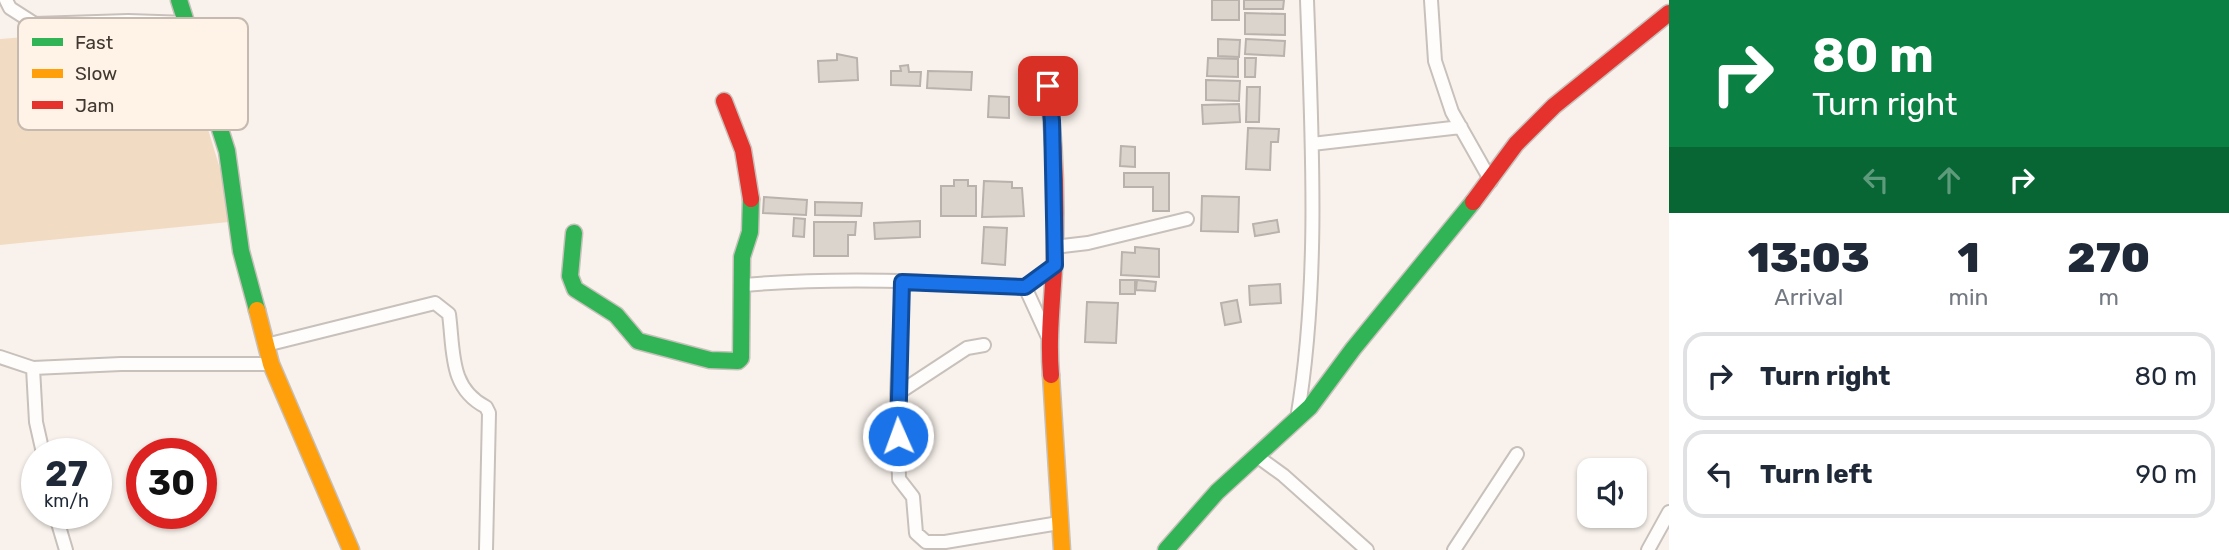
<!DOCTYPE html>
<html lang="en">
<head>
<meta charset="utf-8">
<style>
	:root { --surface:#fff; --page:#f2f2f3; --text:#1f2937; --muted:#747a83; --line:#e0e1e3 }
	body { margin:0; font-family:Rubik,sans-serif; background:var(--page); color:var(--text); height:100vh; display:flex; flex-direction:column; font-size:26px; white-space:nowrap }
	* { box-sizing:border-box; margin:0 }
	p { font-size:23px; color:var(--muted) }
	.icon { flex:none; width:38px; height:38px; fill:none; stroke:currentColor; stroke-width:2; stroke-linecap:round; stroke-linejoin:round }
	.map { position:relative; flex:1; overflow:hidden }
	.panel { display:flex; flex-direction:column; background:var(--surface); width:560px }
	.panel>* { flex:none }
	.hud { background:#0b8043; color:#fff; overflow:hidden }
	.buttons { position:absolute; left:1577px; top:458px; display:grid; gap:14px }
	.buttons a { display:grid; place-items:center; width:70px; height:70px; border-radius:14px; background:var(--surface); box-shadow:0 2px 5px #0004; font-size:35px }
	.speed { position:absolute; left:21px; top:438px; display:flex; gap:14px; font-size:35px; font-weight:700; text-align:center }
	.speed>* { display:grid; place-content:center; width:91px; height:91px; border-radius:50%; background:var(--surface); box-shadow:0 2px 5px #0004; line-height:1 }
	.speed small { font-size:18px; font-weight:400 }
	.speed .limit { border:10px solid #d22; background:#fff; color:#111 }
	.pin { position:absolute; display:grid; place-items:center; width:60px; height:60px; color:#fff; margin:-30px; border-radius:14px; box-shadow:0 4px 10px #0006 }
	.me { position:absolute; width:77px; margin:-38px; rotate:358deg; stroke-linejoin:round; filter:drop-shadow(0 0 5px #0008) }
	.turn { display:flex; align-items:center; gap:24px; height:147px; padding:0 28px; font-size:32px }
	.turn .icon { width:91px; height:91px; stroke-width:2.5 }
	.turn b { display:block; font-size:49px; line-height:60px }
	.lanes { display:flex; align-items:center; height:66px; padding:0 28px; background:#0003; justify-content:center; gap:35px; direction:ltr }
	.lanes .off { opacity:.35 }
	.eta { display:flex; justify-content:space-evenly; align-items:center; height:119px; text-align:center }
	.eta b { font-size:42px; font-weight:800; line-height:49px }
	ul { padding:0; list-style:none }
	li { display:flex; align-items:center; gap:21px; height:88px; margin:0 14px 10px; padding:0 14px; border:4px solid var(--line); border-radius:21px }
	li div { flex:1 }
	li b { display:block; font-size:26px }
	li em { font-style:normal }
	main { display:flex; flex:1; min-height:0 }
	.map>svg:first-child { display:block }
</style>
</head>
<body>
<main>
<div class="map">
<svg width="1669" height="550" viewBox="0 0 1669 550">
	<rect width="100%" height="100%" fill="#f9f2ec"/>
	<!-- green -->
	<path fill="#f2dbc3" d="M89 32 96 123 203 113 225 185 229 222 0 245V39Z"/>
	<!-- building -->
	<path fill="#dbd4cd" stroke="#b9b2ac" stroke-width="2" d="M1212 0H1239V20H1212Z
		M1244 0H1284L1283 9H1244Z
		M1245 13 1285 14V35L1245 34Z
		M1218 39 1240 40 1239 57 1218 56Z
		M1246 39 1285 41 1284 56 1245 54Z
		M837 54 857 58 858 80 819 82 818 61 837 60Z
		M1208 58 1238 59V77L1207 76Z
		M1245 58H1256L1255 77H1245Z
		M908 65 909 72H921L920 86 891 85V71H901L900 66Z
		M928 71 972 72 971 90 927 88Z
		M1206 80 1240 81 1239 101 1206 100Z
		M1247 87H1260L1259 122H1246Z
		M989 96 1009 97V118L988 117Z
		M1239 104 1240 122 1203 124 1202 105Z
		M1248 128 1279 129 1278 142H1271L1270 170 1246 169Z
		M1121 146 1135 147V167L1120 166Z
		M1124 173H1169V211H1153V187H1124Z
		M954 180H968V186H976V216H941V186H954Z
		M984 181 1012 182V188H1022L1024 216 982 217Z
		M1202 196 1239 197 1238 232 1201 231Z
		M764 197 807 200 806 215 763 213Z
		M815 202 862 203 861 216 815 215Z
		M794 218 805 219 804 237 793 236Z
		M1277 220 1279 232 1255 236 1253 224Z
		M920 221V237L875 239 874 223Z
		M814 222H856L855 235H848V256H814Z
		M984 227 1007 228 1005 265 982 263Z
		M1135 247 1159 249V277L1121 275 1122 252 1135 253Z
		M1120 280H1135V294H1120Z
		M1137 280 1156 282 1155 291 1136 290Z
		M1280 284 1281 303 1250 305 1249 286Z
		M1237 300 1241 322 1225 325 1221 303Z
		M1087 302 1118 303 1116 343 1085 342Z"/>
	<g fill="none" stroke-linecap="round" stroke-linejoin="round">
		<!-- street casing -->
		<g stroke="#c8c0ba" stroke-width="16">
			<path id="street" d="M6 0 10 8 35 24 128 21 188 23
				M1431 0 1435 61 1452 112 1491 181
				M1312 144 1461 127
				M1054 247 1088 243 1187 219
				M902 282 897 394 899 479 913 497 916 533 926 542H945L1059 523
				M744 285C837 277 932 281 1025 287L1054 266
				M1025 287 1047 335
				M266 345 435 303 449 314C454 352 449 388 486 407L489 413 486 550
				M0 357 33 368 121 364H271
				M33 368 36 422 43 453
				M897 394 967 348 984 345
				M1297 419C1320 284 1312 137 1307 0
				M1258 457 1283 475 1367 550
				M55 513 66 550
				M1454 550 1517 454
				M1648 550 1669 512"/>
		</g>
		<!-- fast casing -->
		<g stroke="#c8c0ba" stroke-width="19">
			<path id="fast" d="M179 0 227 151 241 251 257 310
				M574 233 570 276 575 289 616 315 638 341 710 360 738 361 741 358 742 257 750 232 751 199
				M1166 550 1217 492 1310 407 1353 349 1473 202"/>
		</g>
		<!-- slow casing -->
		<g stroke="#c8c0ba" stroke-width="19">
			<path id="slow" d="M257 310 271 364 351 550
				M1051 375 1062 550"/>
		</g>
		<!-- jam casing -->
		<g stroke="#c8c0ba" stroke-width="19">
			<path id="jam" d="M1048 86C1055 145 1057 209 1054 268 1052 305 1048 339 1051 375
				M724 101 743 150 751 199
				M1473 202 1516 144 1554 106 1669 13"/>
		</g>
		<!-- street -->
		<use href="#street" stroke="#fefdfc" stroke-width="12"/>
		<!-- fast -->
		<use href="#fast" stroke="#30b455" stroke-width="16"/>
		<!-- slow -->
		<use href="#slow" stroke="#ff9f0a" stroke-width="16"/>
		<!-- jam -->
		<use href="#jam" stroke="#e5322d" stroke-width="16"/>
	</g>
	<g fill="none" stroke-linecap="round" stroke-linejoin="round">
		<!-- route casing -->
		<g stroke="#114b97" stroke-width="18">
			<path id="route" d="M898 436 902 282 1025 287 1055 265 1052 121 1048 86"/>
		</g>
		<!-- route -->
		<use href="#route" stroke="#1a73e8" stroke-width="12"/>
	</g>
	<!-- legend -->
	<rect x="18" y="18" width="230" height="112" rx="10" fill="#fff2e6" stroke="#c6bab0" stroke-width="2"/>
	<rect x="32" y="38" width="31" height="8" fill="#30b455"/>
	<rect x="32" y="69" width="31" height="9" fill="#ff9f0a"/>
	<rect x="32" y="101" width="31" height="8" fill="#e5322d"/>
	<g font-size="19" fill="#413931">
		<text x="75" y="49">Fast</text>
		<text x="75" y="80">Slow</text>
		<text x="75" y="112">Jam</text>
	</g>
</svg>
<div class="buttons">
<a><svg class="icon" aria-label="sound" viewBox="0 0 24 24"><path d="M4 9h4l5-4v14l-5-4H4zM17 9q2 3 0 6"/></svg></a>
</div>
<div class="speed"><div>27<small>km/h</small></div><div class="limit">30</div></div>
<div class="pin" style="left:1048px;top:86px;background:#d93025"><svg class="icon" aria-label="arrive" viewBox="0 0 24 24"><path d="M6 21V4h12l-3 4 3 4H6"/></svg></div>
<svg class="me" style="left:898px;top:436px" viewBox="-20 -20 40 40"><circle r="17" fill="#1a73e8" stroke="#fff" stroke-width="3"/><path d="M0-11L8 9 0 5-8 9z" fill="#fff"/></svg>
</div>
<section class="panel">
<div class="hud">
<div class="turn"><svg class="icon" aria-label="right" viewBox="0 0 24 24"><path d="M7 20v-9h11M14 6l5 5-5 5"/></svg><div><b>80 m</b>Turn right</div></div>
<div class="lanes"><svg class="icon off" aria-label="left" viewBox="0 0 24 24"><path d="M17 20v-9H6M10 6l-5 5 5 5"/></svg><svg class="icon off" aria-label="ahead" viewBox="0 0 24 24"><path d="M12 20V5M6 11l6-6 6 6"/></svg><svg class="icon" aria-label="right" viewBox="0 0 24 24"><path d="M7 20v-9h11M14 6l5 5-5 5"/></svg></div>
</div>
<div class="eta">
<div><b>13:03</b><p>Arrival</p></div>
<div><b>1</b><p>min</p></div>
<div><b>270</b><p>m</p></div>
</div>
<ul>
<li><svg class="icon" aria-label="right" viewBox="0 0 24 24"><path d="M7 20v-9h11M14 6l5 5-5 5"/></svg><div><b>Turn right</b></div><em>80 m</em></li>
<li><svg class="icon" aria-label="left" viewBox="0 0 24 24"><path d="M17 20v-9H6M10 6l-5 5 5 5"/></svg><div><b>Turn left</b></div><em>90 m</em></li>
</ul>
</section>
</main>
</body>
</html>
